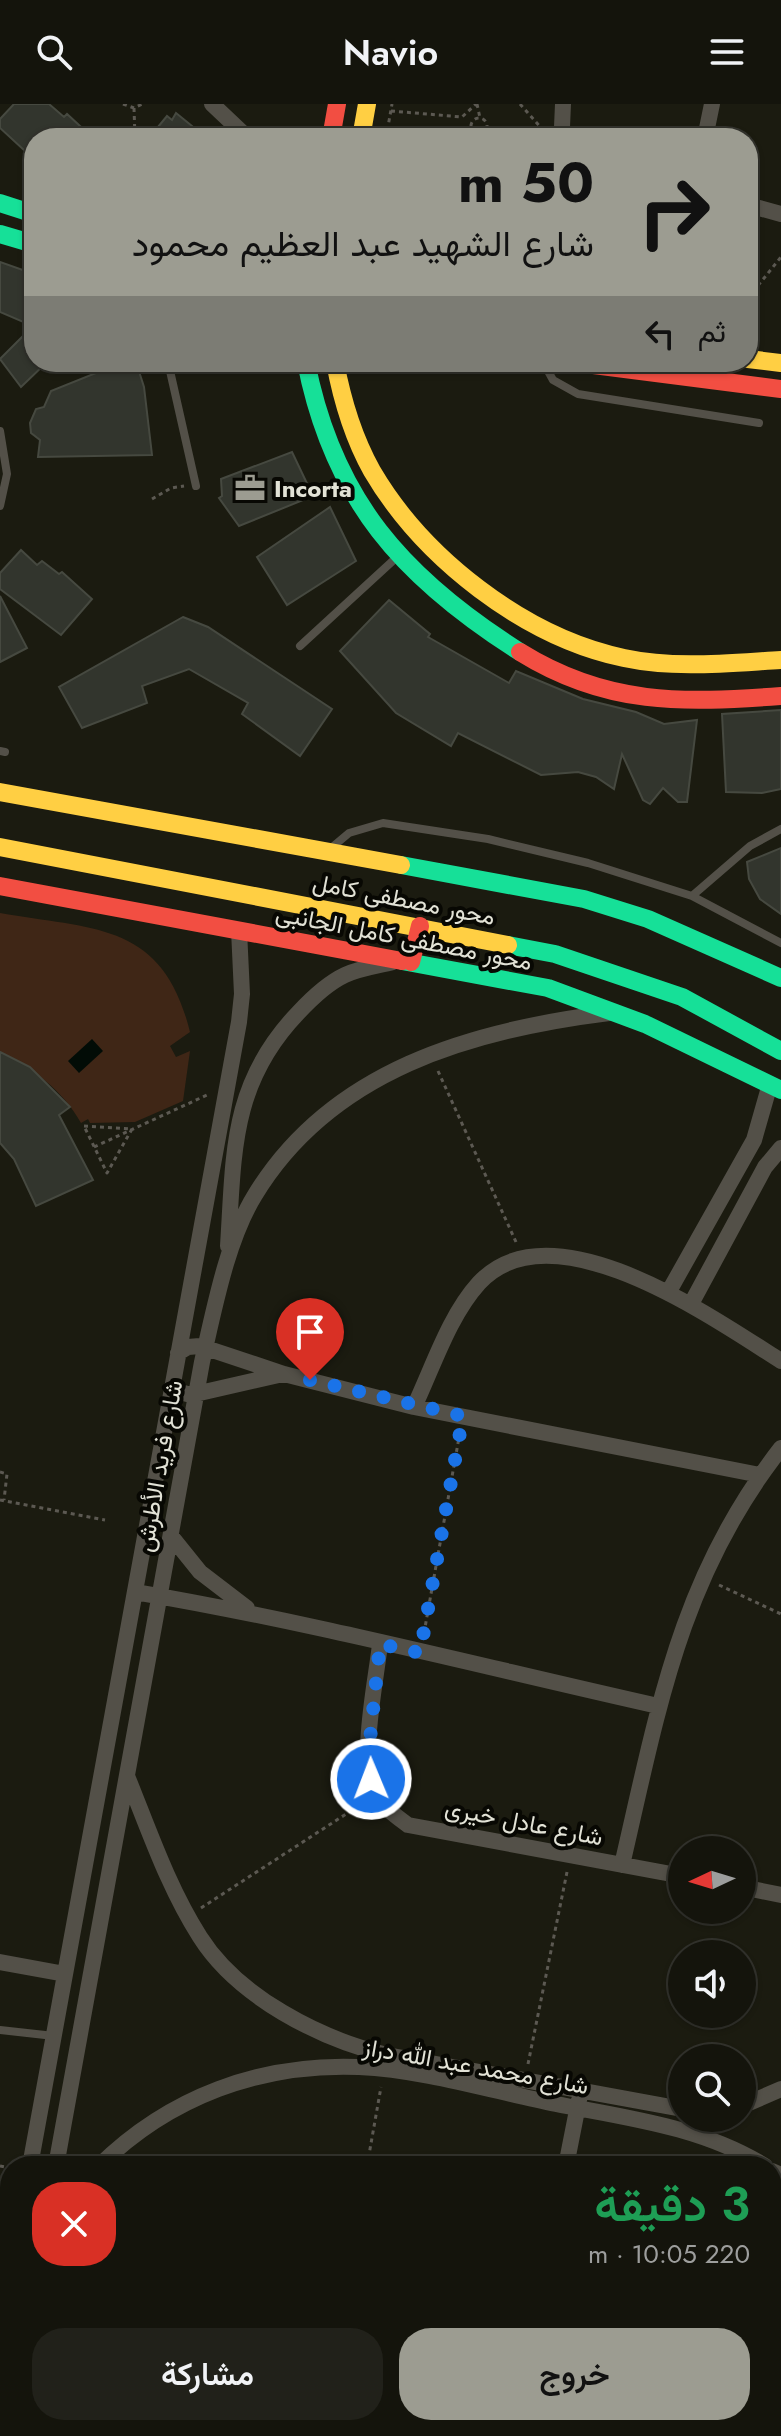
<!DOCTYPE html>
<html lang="ar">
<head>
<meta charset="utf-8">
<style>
	:root { --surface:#14140c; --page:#21211a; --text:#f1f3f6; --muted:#9d9e9d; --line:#33332d; --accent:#9c9c91 }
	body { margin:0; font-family:Jost,Vazirmatn,sans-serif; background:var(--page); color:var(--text); direction:rtl; height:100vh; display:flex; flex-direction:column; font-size:30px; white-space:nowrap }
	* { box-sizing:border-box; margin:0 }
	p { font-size:26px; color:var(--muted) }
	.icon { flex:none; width:44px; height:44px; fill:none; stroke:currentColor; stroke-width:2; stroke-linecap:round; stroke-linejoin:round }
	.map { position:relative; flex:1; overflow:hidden; direction:ltr }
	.details { position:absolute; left:0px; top:2052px; width:782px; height:280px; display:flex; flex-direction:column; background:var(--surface); border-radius:32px 32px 0 0; box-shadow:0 2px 6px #0004,0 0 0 2px var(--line); direction:rtl }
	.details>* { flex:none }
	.hud { position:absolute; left:24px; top:24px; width:734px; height:244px; border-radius:32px; box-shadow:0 2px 6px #0004,0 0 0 2px var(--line); direction:rtl; background:#9c9c91; color:#111; overflow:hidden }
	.needle { width:52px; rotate:266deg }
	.tools { position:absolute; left:668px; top:1732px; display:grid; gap:16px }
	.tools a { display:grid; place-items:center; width:88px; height:88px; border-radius:50%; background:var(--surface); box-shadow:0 2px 6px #0004,0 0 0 2px var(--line); font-size:40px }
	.pin { position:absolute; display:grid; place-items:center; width:68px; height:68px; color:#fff; margin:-82px -34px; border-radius:50% 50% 50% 0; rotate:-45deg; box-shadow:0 0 8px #0007 }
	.pin .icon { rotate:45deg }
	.me { position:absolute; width:88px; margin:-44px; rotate:359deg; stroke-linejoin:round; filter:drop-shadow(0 0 6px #0008) }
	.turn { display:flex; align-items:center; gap:28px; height:168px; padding:0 32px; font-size:36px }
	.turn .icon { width:104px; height:104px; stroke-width:2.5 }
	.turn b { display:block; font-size:56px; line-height:68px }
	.then { display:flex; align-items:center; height:76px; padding:0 32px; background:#0003; gap:16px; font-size:30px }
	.round { display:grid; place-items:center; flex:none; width:84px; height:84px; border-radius:32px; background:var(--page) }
	.overview { display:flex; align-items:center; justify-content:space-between; height:136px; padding:0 32px }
	h1 { font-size:48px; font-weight:600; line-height:60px; color:#1e9e55 }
	.primary-button { display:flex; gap:16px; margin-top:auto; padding:16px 32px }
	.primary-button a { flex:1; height:92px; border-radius:32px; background:var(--accent); color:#111; font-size:32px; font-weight:600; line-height:92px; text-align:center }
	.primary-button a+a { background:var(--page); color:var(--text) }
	header { display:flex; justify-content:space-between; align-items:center; height:104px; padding:0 32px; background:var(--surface); font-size:36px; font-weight:600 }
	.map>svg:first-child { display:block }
</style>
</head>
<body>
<header><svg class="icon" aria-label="menu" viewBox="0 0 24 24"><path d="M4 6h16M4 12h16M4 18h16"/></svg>Navio<svg class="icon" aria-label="search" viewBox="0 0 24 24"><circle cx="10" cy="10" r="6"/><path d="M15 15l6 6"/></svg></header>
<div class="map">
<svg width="781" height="2332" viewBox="0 0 781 2332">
	<rect width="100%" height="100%" fill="#1b1b10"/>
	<!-- green -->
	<path fill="#3f2616" d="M0 809C96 826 163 818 190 928L170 942 176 953 190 947 183 997 135 1018 90 1019 88 1015 81 1019C63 986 32 964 0 948Z"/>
	<!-- water -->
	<path fill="#020c06" d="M92 935 103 947 79 969 68 957Z"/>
	<!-- building -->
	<path fill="#32352d" stroke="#464940" stroke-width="2" d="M14 0H49L64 13 67 10 93 34H34L25 47 0 24V15Z
		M176 9 192 22 191 24 203 34H161L165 29 158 23 167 12 172 16Z
		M0 158 34 170V258H47L21 283 0 255 33 222 0 208Z
		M80 258H136L144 283 152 351 38 353 40 336 31 329 30 319 36 305 44 303 51 287 101 267Z
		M292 348 313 392 239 422 219 394 222 392 221 375Z
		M330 403 356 457 287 501 257 453Z
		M21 446 37 461 42 457 59 470 62 468 92 495 61 531 0 485V469Z
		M0 492 27 544 0 558Z
		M389 496 430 530 428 533 509 579 516 567 583 595 636 608 664 620 697 616 687 698H678L663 684 650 700 643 696 622 650 614 685 596 673 578 668 541 671 458 629 451 642 396 609 340 547Z
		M183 513 208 523 332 605 300 652 242 610 248 599 189 565 142 582 147 599 82 624 59 583Z
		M781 606V685L762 689 726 688 722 610Z
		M781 744V810L760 795 749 775 747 758Z
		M0 948 30 963 70 1003 59 1011 93 1076 36 1102 14 1055 0 1039Z"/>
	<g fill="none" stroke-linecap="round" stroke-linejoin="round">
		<!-- path -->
		<path stroke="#5c5952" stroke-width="3" stroke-dasharray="4 4" stroke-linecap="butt" d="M123 0 134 4 142 0
			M477 0 480 14
			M520 0 544 27
			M134 4 135 34
			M391 7 462 13 476 0
			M471 22a8 8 0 1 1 16 0a8 8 0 1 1-16 0Z
			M386 34 392 0
			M748 194 781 153
			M152 395 171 384 184 382
			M438 967 516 1138
			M84 1022 132 1025 107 1069Z
			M94 1043 207 991
			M0 1368 7 1370 4 1396
			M0 1396 105 1416
			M719 1481 781 1510
			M424 1529 460 1328
			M201 1804 363 1699
			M528 1960 567 1768
			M0 2062 10 2064
			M367 2062 381 1983"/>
		<!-- lane -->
		<path stroke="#535048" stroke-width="8" d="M168 258 196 382
			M543 258 553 276 578 290 759 319
			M0 327 7 370 0 402
			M300 542 397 453
			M0 647 5 648
			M330 745 349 729 383 719 488 735 588 759 692 792 781 839
			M692 792 750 742 781 725
			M0 1926 54 1932"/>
		<!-- street -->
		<path stroke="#535048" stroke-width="16" d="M212 0 248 34
			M563 0 562 23 567 34
			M705 34 712 0
			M748 101 781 110
			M228 1142C234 1050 230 980 298 909 311 895 328 879 345 871 360 864 377 862 393 858
			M668 1189 754 1036 770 980
			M691 1200 765 1063 781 1044
			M178 1249 188 1243 200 1242 284 1270 414 1303 760 1371
			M173 1280 180 1288 191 1291 283 1270
			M414 1303C433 1263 449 1212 479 1179 552 1100 713 1214 781 1257
			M171 1432 200 1468 247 1504
			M135 1488C311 1518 484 1563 658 1602
			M380 1540C376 1578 358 1658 376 1690 383 1703 396 1712 408 1721L682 1772
			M127 1672C149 1726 168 1783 200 1833 238 1893 320 1935 387 1951L682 2005
			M622 1761C658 1606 680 1473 781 1344
			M742 1783 781 1791
			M0 1858 65 1870
			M742 2002 781 1985
			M30 2062 239 918 242 890 239 826
			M56 2062 202 1258C214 1206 227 1136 255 1091 331 966 472 926 609 909
			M99 2062C169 1993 260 1959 359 1963 424 1966 492 1987 556 2000 628 2014 702 2023 765 2062
			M566 2062 579 1996
			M772 2067 781 2071
			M0 2228 10 2173
			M25 2322 26 2332
			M7 2332 10 2314
			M236 2332V2322
			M682 2332 683 2322"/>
		<!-- fast -->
		<path stroke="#16e098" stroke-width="18" d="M0 99 34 110
			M0 130 34 140
			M306 258C333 396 403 474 520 548
			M401 761 584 795 648 815 781 874
			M508 841 555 850 682 893 781 947
			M402 857 548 884 645 920 781 986"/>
		<!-- slow -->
		<path stroke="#ffcf43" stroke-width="18" d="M361 34 367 0
			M748 255 781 259
			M335 258C342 296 353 333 372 367 423 454 524 533 624 554 675 565 729 559 781 556
			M0 688 401 761
			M0 743 508 841"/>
		<!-- jam -->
		<path stroke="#f24e42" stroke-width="18" d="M331 34 337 0
			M570 258 781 285
			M520 548C607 602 682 599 781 592
			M0 782 402 857
			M411 858 420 822"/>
	</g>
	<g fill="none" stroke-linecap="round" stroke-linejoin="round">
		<!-- route -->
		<path stroke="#1a73e8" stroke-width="14" stroke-dasharray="0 25.2" d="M310 1276 463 1312 420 1549 380 1540 368 1655 371 1675"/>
	</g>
	<!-- icons -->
	<defs>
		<g id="office-bare" transform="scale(2.4)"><path d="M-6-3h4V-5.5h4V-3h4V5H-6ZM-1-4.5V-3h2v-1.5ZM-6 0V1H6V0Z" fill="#9c9c91" stroke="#080803" stroke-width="2.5" paint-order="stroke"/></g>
	</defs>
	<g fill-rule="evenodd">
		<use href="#office-bare" x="250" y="384"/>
	</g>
	<g text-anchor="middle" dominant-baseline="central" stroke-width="8" stroke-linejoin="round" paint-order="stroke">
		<!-- poi labels -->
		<g font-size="24" font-weight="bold" fill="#e2e2d6" stroke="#080803" text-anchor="start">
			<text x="274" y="384">Incorta</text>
		</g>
		<!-- street labels -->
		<g font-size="24" fill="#e2e2d6" stroke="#080803">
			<text transform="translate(404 795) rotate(11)">محور مصطفى كامل</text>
			<text transform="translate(404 833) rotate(11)">محور مصطفى كامل الجانبى</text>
			<text transform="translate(159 1362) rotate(-80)">شارع فريد الأطرش</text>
			<text transform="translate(524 1718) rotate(11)">شارع عادل خيرى</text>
			<text transform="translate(476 1962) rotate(10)">شارع محمد عبد الله دراز</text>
		</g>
	</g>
</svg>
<div class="tools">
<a><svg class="needle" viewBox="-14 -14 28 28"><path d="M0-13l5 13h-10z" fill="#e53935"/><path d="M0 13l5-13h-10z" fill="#9d9e9d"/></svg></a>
<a><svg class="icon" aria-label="sound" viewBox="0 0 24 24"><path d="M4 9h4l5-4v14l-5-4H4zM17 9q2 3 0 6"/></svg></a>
<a><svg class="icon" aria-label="search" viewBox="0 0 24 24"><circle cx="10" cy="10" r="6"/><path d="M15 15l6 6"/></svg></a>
</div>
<div class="pin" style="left:310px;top:1276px;background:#d93025"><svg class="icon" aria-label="arrive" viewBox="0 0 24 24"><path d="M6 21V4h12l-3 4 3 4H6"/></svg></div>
<svg class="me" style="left:371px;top:1675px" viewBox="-20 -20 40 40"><circle r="17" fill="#1a73e8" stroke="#fff" stroke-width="3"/><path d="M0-11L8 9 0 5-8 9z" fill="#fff"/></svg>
<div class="hud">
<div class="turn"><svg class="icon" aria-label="right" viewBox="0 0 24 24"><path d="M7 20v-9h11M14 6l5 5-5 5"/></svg><div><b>50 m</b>شارع الشهيد عبد العظيم محمود</div></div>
<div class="then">ثم<svg class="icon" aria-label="left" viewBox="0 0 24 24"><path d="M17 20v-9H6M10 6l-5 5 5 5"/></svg></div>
</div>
<section class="details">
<div class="overview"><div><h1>3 دقيقة</h1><p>220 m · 10:05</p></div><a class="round" style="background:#d93025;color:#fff"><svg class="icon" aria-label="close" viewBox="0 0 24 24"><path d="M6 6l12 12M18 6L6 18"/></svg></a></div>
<div class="primary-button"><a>خروج</a><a>مشاركة</a></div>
</section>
</div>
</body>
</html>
